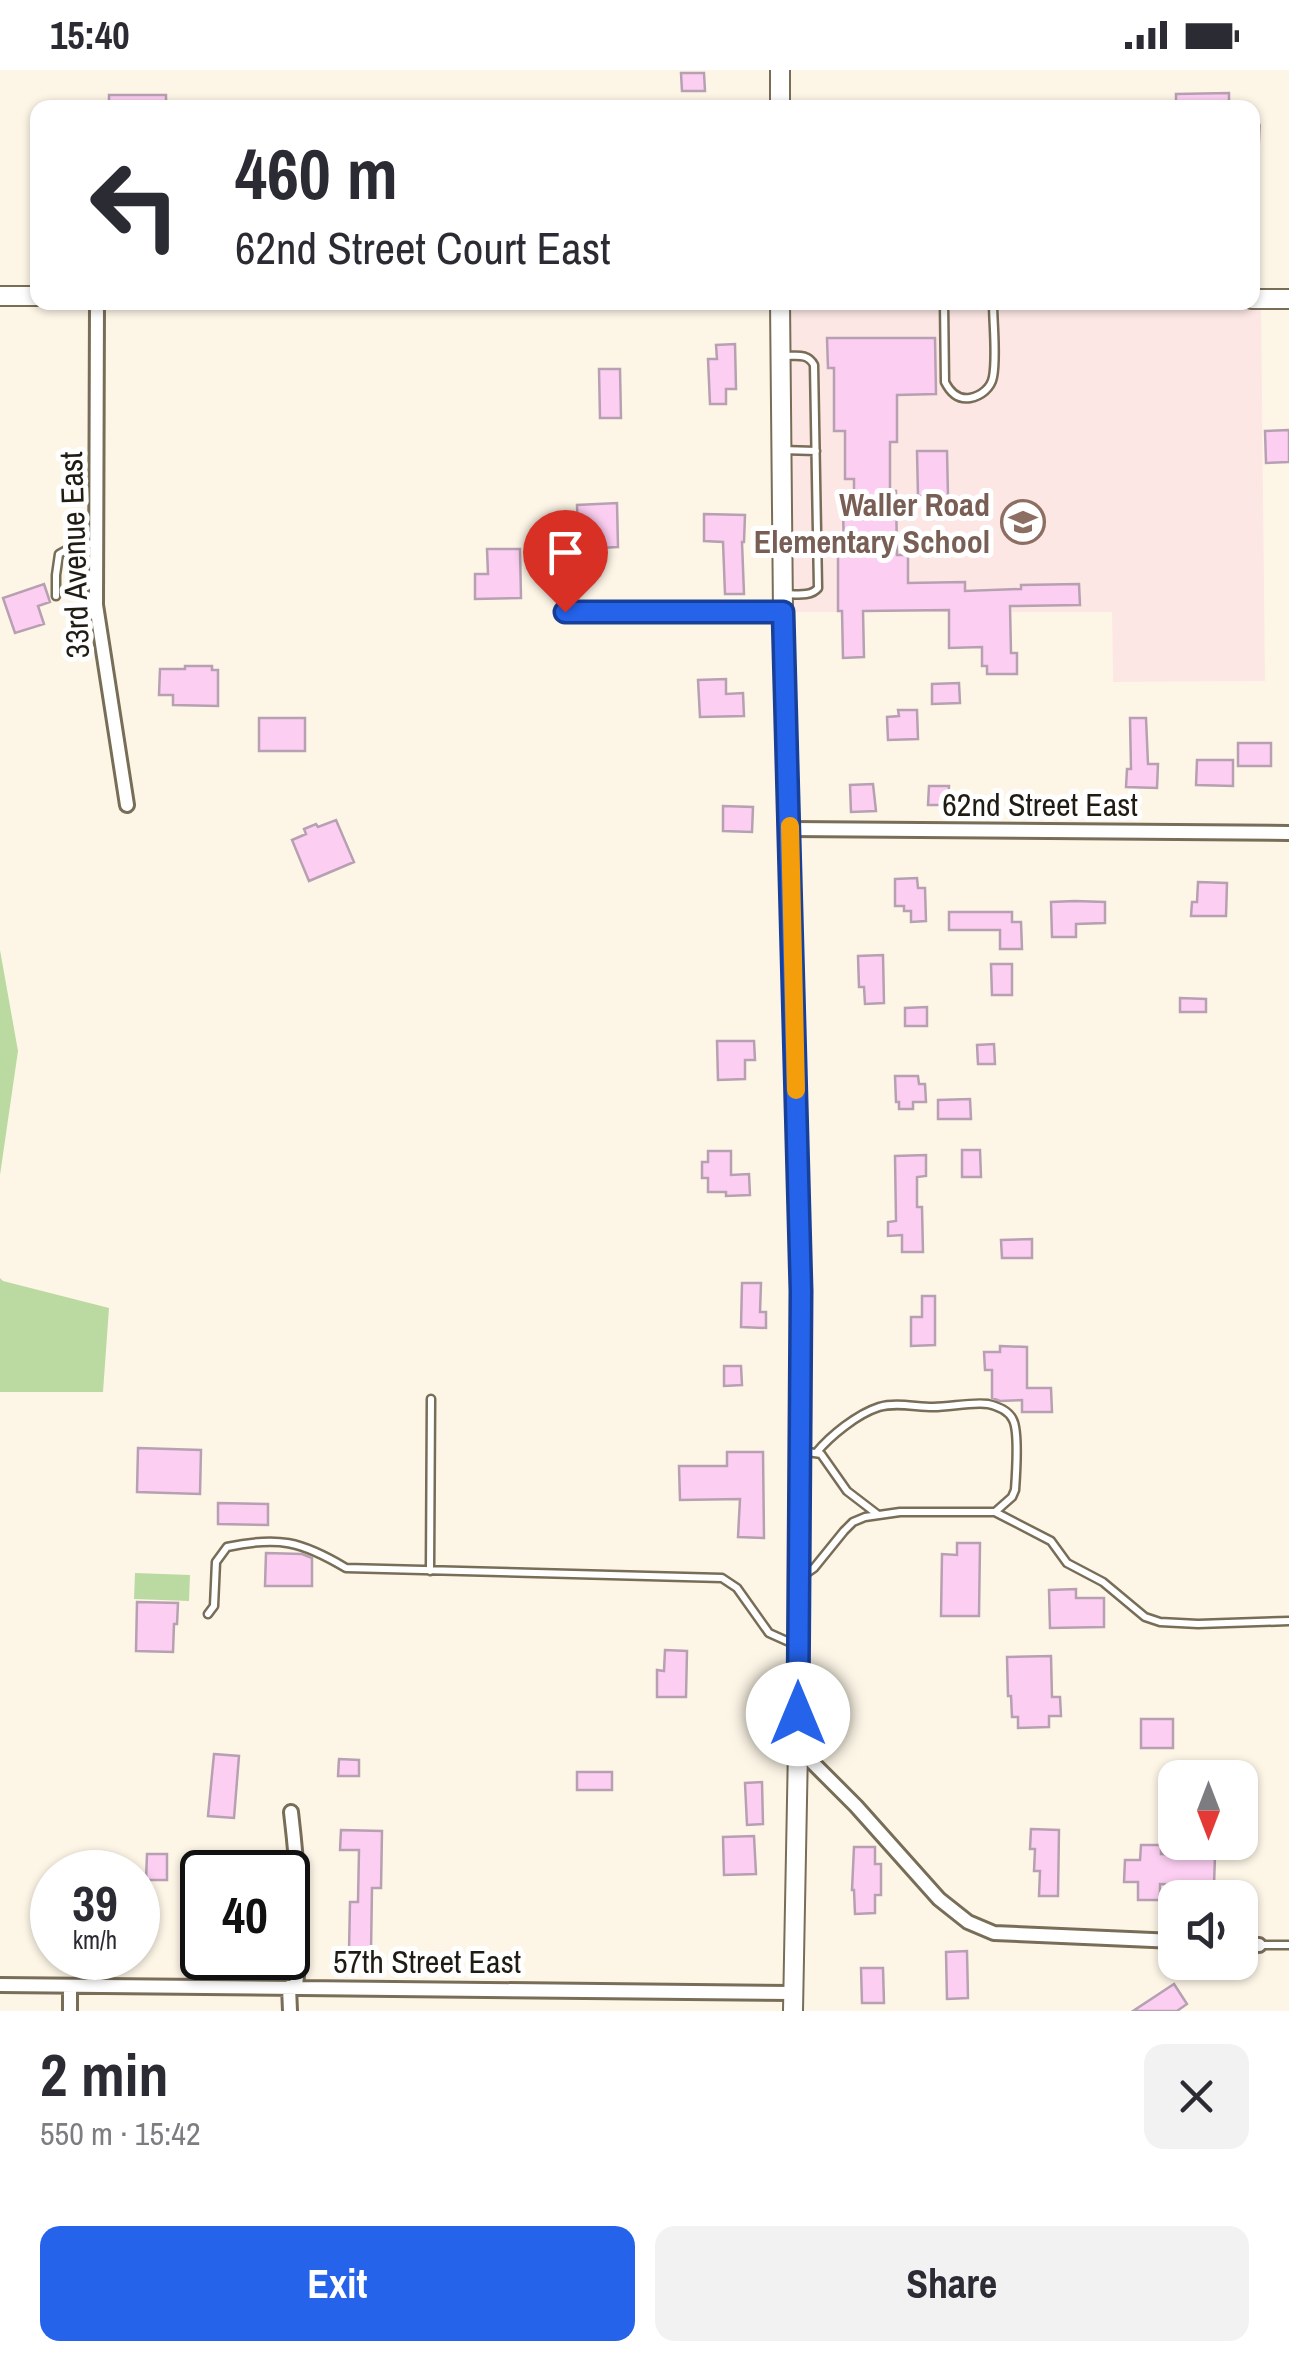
<!DOCTYPE html>
<html lang="en">
<head>
<meta charset="utf-8">
<style>
	:root { --surface:#fff; --page:#f2f2f3; --text:#2b2b33; --muted:#7c7c81; --accent:#2563eb }
	body { margin:0; font-family:"Archivo Narrow",sans-serif; background:var(--page); color:var(--text); height:100vh; display:flex; flex-direction:column; font-size:38px; white-space:nowrap }
	* { box-sizing:border-box; margin:0 }
	p { font-size:32px; color:var(--muted) }
	.icon { flex:none; width:55px; height:55px; fill:none; stroke:currentColor; stroke-width:2; stroke-linecap:round; stroke-linejoin:round }
	.map { position:relative; height:1941px; overflow:hidden }
	.sheet { display:flex; flex-direction:column; background:var(--surface); flex:1 }
	.sheet>* { flex:none }
	.banner { position:absolute; left:30px; top:30px; width:1230px; height:210px; border-radius:20px; box-shadow:0 2px 8px #0004; background:#fff; color:var(--text); overflow:hidden }
	.needle { width:65px; rotate:180deg }
	.controls { position:absolute; left:1158px; top:1690px; display:grid; gap:20px }
	.controls a { display:grid; place-items:center; width:100px; height:100px; border-radius:20px; background:var(--surface); box-shadow:0 2px 8px #0004; font-size:50px }
	.speed { position:absolute; left:30px; top:1780px; display:flex; gap:20px; font-size:50px; font-weight:700; text-align:center }
	.speed>* { display:grid; place-content:center; width:130px; height:130px; border-radius:50%; background:var(--surface); box-shadow:0 2px 8px #0004; line-height:1 }
	.speed small { font-size:25px; font-weight:400 }
	.speed .limit { border:5px solid #111; border-radius:15px; background:#fff; color:#111 }
	.pin { position:absolute; display:grid; place-items:center; width:85px; height:85px; color:#fff; margin:-102px -42px; border-radius:50% 50% 50% 0; rotate:-45deg; box-shadow:0 0 10px #0007 }
	.pin .icon { rotate:45deg }
	.me { position:absolute; width:110px; margin:-55px; rotate:0deg; stroke-linejoin:round; filter:drop-shadow(0 0 8px #0008) }
	.turn { display:flex; align-items:center; gap:35px; height:210px; padding:0 40px; font-size:45px }
	.turn .icon { width:130px; height:130px; stroke-width:2.5 }
	.turn b { display:block; font-size:70px; line-height:85px }
	.round { display:grid; place-items:center; flex:none; width:105px; height:105px; border-radius:20px; background:var(--page) }
	.summary { display:flex; align-items:center; justify-content:space-between; height:170px; padding:0 40px }
	h1 { font-size:60px; font-weight:700; line-height:75px }
	.action { display:flex; gap:20px; margin-top:auto; padding:20px 40px }
	.action a { flex:1; height:115px; border-radius:20px; background:var(--accent); color:#fff; font-size:40px; font-weight:700; line-height:115px; text-align:center }
	.action a+a { background:var(--page); color:var(--text) }
	.status { display:flex; justify-content:space-between; align-items:center; height:70px; padding:0 50px; background:var(--surface); direction:ltr }
	.status svg { height:28px; fill:currentColor }
	.map>svg:first-child { display:block }
</style>
</head>
<body>
<div class="status"><b>15:40</b><svg viewBox="0 0 49 12"><path d="M0 12V9h3v3zM5 12V6h3v6zM10 12V3h3v9zM15 12V0h3v12zM26 1h20v11H26zM47 4h2v5h-2z"/></svg></div>
<div class="map">
<svg width="1289" height="1941" viewBox="0 0 1289 1941">
	<rect width="100%" height="100%" fill="#fdf6e7"/>
	<!-- education -->
	<path fill="#fce7e4" d="M1261 229 1265 611 1113 612 1112 542H783L780 233 1252 232Z"/>
	<!-- green -->
	<path fill="#badaa1" d="M0 880 18 981 0 1105Z
		M0 1208 3 1211 109 1238 103 1322H0Z
		M135 1503 190 1505 189 1531 134 1529Z"/>
	<!-- building -->
	<path fill="#fccff2" stroke="#b6a0b1" stroke-width="2.5" d="M681 3H704L705 21H682Z
		M1229 23V38H1176V24Z
		M109 25H166V38H109Z
		M827 268H935L936 324 897 325V372H890V421H896L897 485H908V513L965 512V521L1021 519V515L1079 514 1080 535 1010 536 1011 583H1017V604H987V596H982V577L949 578V540L863 541 864 587 843 588 842 541H838V479H844L843 440H854V409H845V361H834V298H828Z
		M735 274 736 319H726V334H710L708 289H717L716 275Z
		M599 299H620L621 348H600Z
		M1289 360V392L1266 393 1265 361Z
		M917 381H947L948 426H918Z
		M617 433 618 477 599 478V468L578 469 577 435Z
		M704 444 745 445 744 472H742L744 524H725L723 472 704 471Z
		M487 479H520L521 528 475 529V504H488Z
		M44 514 50 532 38 536 44 554 15 563 3 528Z
		M185 596H212V600H218V636L173 635V625H159L160 599H185Z
		M726 609V624L743 623 744 646 700 647 698 610Z
		M959 613 960 633 932 634V614Z
		M898 640H917L918 669 888 670 887 647 899 646Z
		M259 648H305V681H259Z
		M1130 648H1146L1148 694H1158L1157 718 1126 717 1127 699H1131Z
		M1238 673H1271V696H1238Z
		M1197 690H1233V716L1196 715Z
		M873 714 876 741 851 742 850 715Z
		M929 716H949L948 735H928Z
		M723 736 753 737 752 762 723 761Z
		M336 750 354 792 309 811 292 770 306 764 304 759 316 754 318 757Z
		M917 808 918 818H925L926 851 911 852V841H904V836H895V809Z
		M1198 812 1227 813 1226 846H1191L1192 832H1197Z
		M1075 831 1105 832V853L1076 854V867H1052L1051 832Z
		M949 842H1012V852H1021L1022 879H1000V860H949Z
		M883 885 884 933 865 934 864 917H859L858 886Z
		M991 894H1012V925H992Z
		M1180 928 1206 929V942H1180Z
		M927 937V956H905V938Z
		M717 971H754L755 990H745V1009L718 1010Z
		M994 974 995 994H978L977 975Z
		M895 1006H918L919 1014H925L926 1032H913V1039H899V1032H896Z
		M970 1029 971 1049H938V1030Z
		M962 1080H980L981 1107H962Z
		M708 1081H731V1105L749 1104 750 1125 726 1126V1122H708V1108H702V1092H708Z
		M926 1085V1106L917 1107V1137H922L923 1182H902V1165L888 1166V1152L896 1151 895 1086Z
		M1032 1169V1188H1002L1001 1170Z
		M742 1213H761L760 1242H766V1258L741 1257Z
		M922 1226H935V1275L911 1276V1247H922Z
		M1000 1276 1027 1277V1318H1051L1052 1342H1022V1330L1000 1331 992 1328V1300H985L984 1282H1000Z
		M724 1296H741L742 1315 724 1316Z
		M138 1378 201 1380 200 1424 137 1422Z
		M727 1382H763L764 1468 738 1467 740 1429 680 1430 679 1396H727Z
		M218 1433 268 1434V1455L218 1454Z
		M957 1473H980L979 1546H941L942 1484 957 1485Z
		M266 1483 302 1484 312 1488V1516H265Z
		M1076 1519V1528H1104V1557L1050 1558 1049 1520Z
		M137 1532 178 1533 177 1554H174L173 1582 136 1581Z
		M665 1580 687 1581 686 1627H657V1600L664 1601Z
		M1051 1586 1052 1627H1060L1061 1646H1049V1657L1018 1658V1647H1012L1011 1626H1008L1007 1587Z
		M1141 1649H1173V1678H1141Z
		M214 1684 239 1686 234 1748 208 1746Z
		M339 1689 359 1690V1706H338Z
		M577 1702H612V1720H577Z
		M762 1712 763 1754 747 1755 745 1713Z
		M1031 1759 1059 1760 1058 1826H1039L1040 1801H1034L1035 1779H1030Z
		M341 1760 382 1761 381 1818H372L371 1882 349 1881 350 1832H358L359 1780H340Z
		M754 1766 756 1804 724 1805 723 1767Z
		M1141 1775H1161V1784L1215 1786 1214 1815 1160 1814V1830H1138V1812H1124L1125 1790H1140Z
		M854 1777H875V1794H881V1825H875V1843L855 1844 854 1820H852Z
		M147 1784H167V1810H146Z
		M967 1881 968 1928 947 1929 946 1882Z
		M861 1898H883L884 1933H862Z
		M1174 1914 1187 1934 1177 1941H1133Z"/>
	<g fill="none" stroke-linecap="round" stroke-linejoin="round">
		<!-- lane casing -->
		<g stroke="#786d57" stroke-width="11">
			<path id="lane" d="M1252 176 1255 55
				M944 232 945 312C950 322 958 330 970 328 981 326 991 318 993 307 997 287 993 254 993 232
				M782 380 816 381
				M784 524C795 524 811 527 818 518L814 295C808 283 797 286 785 286
				M56 526V505L59 484 68 479 95 473
				M801 1381 821 1384 847 1421 877 1444
				M816 1383C830 1366 857 1344 879 1337 896 1332 916 1337 933 1337 951 1337 970 1332 988 1334 997 1336 1009 1341 1013 1350 1019 1362 1016 1406 1015 1420L1012 1427 995 1442
				M430 1501 431 1329
				M804 1505 814 1498 844 1461 853 1452 865 1447 900 1442H995L1051 1471 1067 1493 1103 1512 1145 1547 1160 1552 1198 1554 1289 1551
				M208 1544 214 1536 216 1492 227 1477C278 1466 301 1471 346 1498L722 1508 737 1518 769 1563 798 1576
				M1261 1875H1289"/>
		</g>
		<!-- street casing -->
		<g stroke="#786d57" stroke-width="18">
			<path id="street" d="M97 232 96 535 127 735
				M565 542H783
				M790 759 1289 763
				M798 1678 856 1736 939 1829 968 1852 994 1863 1175 1871
				M291 1742C298 1801 302 1858 296 1917
				M1240 1874 1259 1875
				M0 1915 793 1923
				M289 1917 290 1941
				M70 1941V1916"/>
		</g>
		<!-- secondary casing -->
		<g stroke="#786d57" stroke-width="22">
			<path id="secondary" d="M780 38V0
				M0 226H38
				M1252 229H1289
				M780 232 783 542 801 1221 798 1678 793 1941"/>
		</g>
		<!-- lane -->
		<use href="#lane" stroke="#fff" stroke-width="6"/>
		<!-- street -->
		<use href="#street" stroke="#fff" stroke-width="12"/>
		<!-- secondary -->
		<use href="#secondary" stroke="#fff" stroke-width="18"/>
	</g>
	<g fill="none" stroke-linecap="round" stroke-linejoin="round">
		<!-- route casing -->
		<g stroke="#184099" stroke-width="25">
			<path id="route" d="M565 542H783L801 1221 798 1644"/>
		</g>
		<!-- route -->
		<use href="#route" stroke="#2563eb" stroke-width="18"/>
		<!-- slow -->
		<path stroke="#f59e0b" stroke-width="18" d="M790 756 796 1020"/>
	</g>
	<!-- icons -->
	<defs>
		<g id="school-ring" transform="scale(2.25)"><circle r="9.5" fill="#fff" stroke="#8d6e63" stroke-width="1.5"/><path d="M0-5L7-2L0 1L-7-2ZM-4 1L0 2.5L4 1V4Q0 6-4 4Z" fill="#8d6e63"/></g>
	</defs>
	<g fill-rule="evenodd">
		<use href="#school-ring" x="1023" y="452"/>
	</g>
	<g text-anchor="middle" dominant-baseline="central" stroke-width="10" stroke-linejoin="round" paint-order="stroke">
		<!-- education labels -->
		<g font-size="32" font-weight="bold" fill="#785e54" stroke="#fff" text-anchor="end">
			<text x="990" y="434">Waller Road<tspan x="990" dy="37">Elementary School</tspan></text>
		</g>
		<!-- street labels -->
		<g font-size="32" fill="#201c13" stroke="#fff">
			<text transform="translate(74 485) rotate(-92)">33rd Avenue East</text>
			<text x="1040" y="734">62nd Street East</text>
			<text x="427" y="1891">57th Street East</text>
		</g>
	</g>
</svg>
<div class="controls">
<a><svg class="needle" viewBox="-14 -14 28 28"><path d="M0-13l5 13h-10z" fill="#e53935"/><path d="M0 13l5-13h-10z" fill="#7c7c81"/></svg></a>
<a><svg class="icon" aria-label="sound" viewBox="0 0 24 24"><path d="M4 9h4l5-4v14l-5-4H4zM17 9q2 3 0 6"/></svg></a>
</div>
<div class="speed"><div>39<small>km/h</small></div><div class="limit">40</div></div>
<div class="pin" style="left:565px;top:542px;background:#d93025"><svg class="icon" aria-label="arrive" viewBox="0 0 24 24"><path d="M6 21V4h12l-3 4 3 4H6"/></svg></div>
<svg class="me" style="left:798px;top:1644px" viewBox="-20 -20 40 40"><circle r="19" fill="#fff"/><path d="M0-13L10 11 0 6-10 11z" fill="#2563eb"/></svg>
<div class="banner">
<div class="turn"><svg class="icon" aria-label="left" viewBox="0 0 24 24"><path d="M17 20v-9H6M10 6l-5 5 5 5"/></svg><div><b>460 m</b>62nd Street Court East</div></div>
</div>
</div>
<section class="sheet">
<div class="summary"><div><h1>2 min</h1><p>550 m · 15:42</p></div><a class="round"><svg class="icon" aria-label="close" viewBox="0 0 24 24"><path d="M6 6l12 12M18 6L6 18"/></svg></a></div>
<div class="action"><a>Exit</a><a>Share</a></div>
</section>
</body>
</html>
